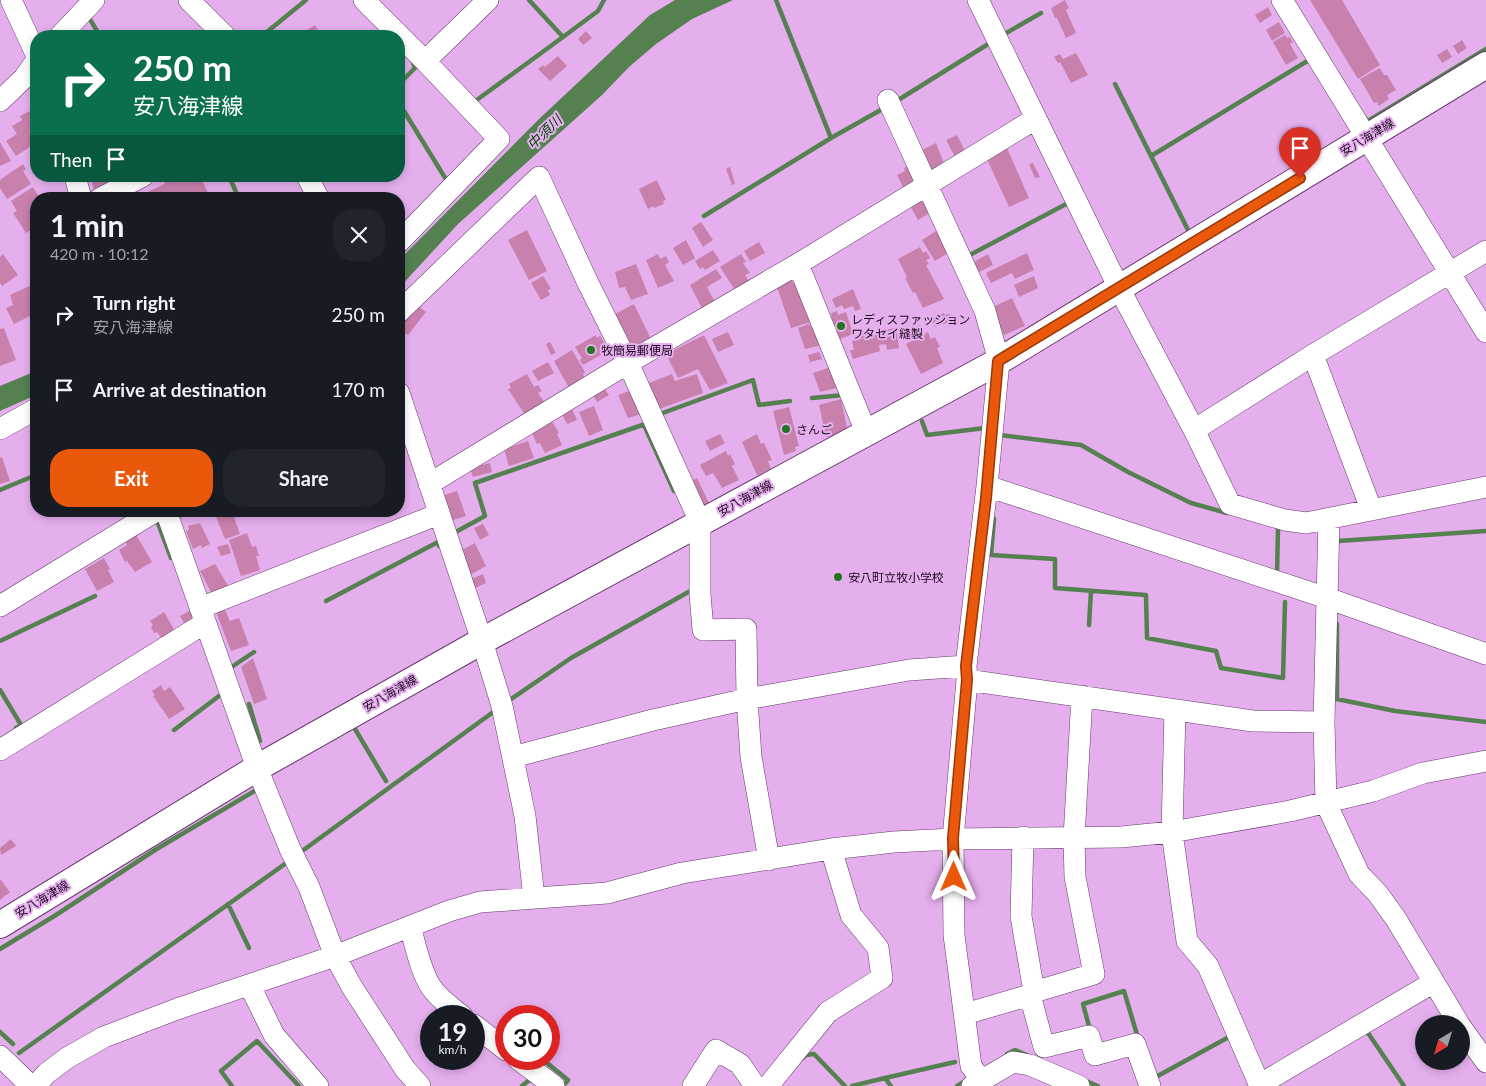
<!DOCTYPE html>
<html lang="en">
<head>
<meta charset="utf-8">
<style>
	:root { --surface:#171b24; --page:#20242c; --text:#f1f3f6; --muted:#9ea1a6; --accent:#ea580c }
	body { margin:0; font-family:Lato,"Noto Sans JP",sans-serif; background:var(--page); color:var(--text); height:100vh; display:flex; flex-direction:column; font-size:19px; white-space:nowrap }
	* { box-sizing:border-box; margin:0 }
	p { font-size:16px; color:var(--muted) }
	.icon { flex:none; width:28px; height:28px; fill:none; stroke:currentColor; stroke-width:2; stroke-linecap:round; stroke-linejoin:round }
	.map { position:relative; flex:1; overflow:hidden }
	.drawer { position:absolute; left:30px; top:192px; width:375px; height:325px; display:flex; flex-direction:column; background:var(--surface); border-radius:20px; box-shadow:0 2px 8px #0003 }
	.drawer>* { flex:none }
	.top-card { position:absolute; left:30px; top:30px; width:375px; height:152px; border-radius:20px; box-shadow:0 2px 8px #0003; background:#0b6e4f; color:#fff; overflow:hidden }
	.needle { width:32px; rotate:218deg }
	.controls { position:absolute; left:1415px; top:1015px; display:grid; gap:10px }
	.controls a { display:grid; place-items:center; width:55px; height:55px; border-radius:50%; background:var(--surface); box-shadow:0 2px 8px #0003; font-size:25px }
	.speed { position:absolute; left:420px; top:1005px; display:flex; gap:10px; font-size:25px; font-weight:700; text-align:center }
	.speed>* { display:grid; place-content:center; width:65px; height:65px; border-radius:50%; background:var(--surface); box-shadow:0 2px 8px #0003; line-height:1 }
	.speed small { font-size:12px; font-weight:400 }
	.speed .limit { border:8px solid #d22; background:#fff; color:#111 }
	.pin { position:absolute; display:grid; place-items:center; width:42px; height:42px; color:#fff; margin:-51px -21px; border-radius:50% 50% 50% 0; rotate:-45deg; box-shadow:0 0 5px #0007 }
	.pin .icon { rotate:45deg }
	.me { position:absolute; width:55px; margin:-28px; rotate:0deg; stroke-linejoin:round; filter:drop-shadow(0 0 4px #0008) }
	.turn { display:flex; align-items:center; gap:18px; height:105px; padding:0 20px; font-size:22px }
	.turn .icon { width:65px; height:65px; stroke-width:2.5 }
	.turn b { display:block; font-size:35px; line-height:42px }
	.then { display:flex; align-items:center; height:48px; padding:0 20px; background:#0003; gap:10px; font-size:19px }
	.round { display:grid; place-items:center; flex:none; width:52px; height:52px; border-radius:20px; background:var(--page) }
	.headline { display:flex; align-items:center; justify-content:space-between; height:85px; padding:0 20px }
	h1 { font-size:30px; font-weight:700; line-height:38px }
	.primary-button { display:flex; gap:10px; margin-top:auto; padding:10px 20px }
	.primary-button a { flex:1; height:58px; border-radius:20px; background:var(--accent); color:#fff; font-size:20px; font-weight:700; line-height:58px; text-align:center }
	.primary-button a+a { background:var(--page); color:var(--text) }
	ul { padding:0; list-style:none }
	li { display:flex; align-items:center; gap:15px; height:75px; padding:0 20px }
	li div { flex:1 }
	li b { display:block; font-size:19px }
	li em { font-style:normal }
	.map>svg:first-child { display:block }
</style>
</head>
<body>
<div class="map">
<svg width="1486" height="1086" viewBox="0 0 1486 1086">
	<rect width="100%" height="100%" fill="#e5afed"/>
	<!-- water -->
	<path fill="#558151" d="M675 0H733L692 19 656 44 629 67 602 95 458 224 399 288V260L538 120 650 15Z
		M36 371V395L0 411V386Z"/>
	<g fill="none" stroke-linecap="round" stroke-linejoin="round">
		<!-- stream -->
		<path stroke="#558151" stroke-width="4.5" d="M776 0 831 138 886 107
			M88 16 100 36
			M262 36 306 0
			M1001 36 1041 13
			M563 37 598 11 604 0
			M399 84 415 68 412 60
			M1115 84 1151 156
			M474 102 563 37 529 0
			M895 102 993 41
			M399 103 447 181
			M1364 117 1368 121 1486 49
			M229 176 239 199
			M704 216 831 138
			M1188 230 1151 156 1309 60
			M966 257 1070 202
			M812 398 844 395
			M660 414 753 380 759 405 790 401
			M922 421 927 435 985 428
			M644 425 674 491
			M1000 435 1081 445 1128 472 1191 503 1227 513
			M0 490 36 475
			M156 518 171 558
			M994 519 991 555 1055 559V588L1146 595 1147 638 1216 651 1221 668 1283 678 1285 602
			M1276 526 1278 527 1277 576
			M452 534 485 516 475 483 648 423
			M1337 544 1338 541 1486 531
			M326 601 438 542 439 546
			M1337 624V699L1395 711 1486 722
			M1089 625 1091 591
			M0 641 95 596
			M233 666 254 652
			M0 690 21 725 16 728
			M507 702 571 658 692 590
			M249 704 260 741
			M355 729 386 781
			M174 730 223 693
			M298 854 496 710
			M228 904 249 948
			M0 949 56 915 155 850 258 789 260 790
			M1090 1030 1083 1004 1124 991 1138 1038
			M1366 1030 1404 1086
			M0 1032 13 1044
			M19 1053 289 861
			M1007 1054 1015 1050 1027 1055
			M803 1058 806 1055 814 1054 845 1086
			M542 1059 568 1080 564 1085
			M885 1078 955 1062
			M1154 1078 1227 1038
			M1084 1080 1098 1086
			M232 1086 221 1071 257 1041 299 1086
			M522 1086 528 1081 534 1080
			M852 1086 885 1078 891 1086
			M957 1086 967 1080"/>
	</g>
	<!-- building -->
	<path fill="#c881ad" d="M1065 0 1069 8 1066 10 1076 33 1066 38 1057 18H1055L1051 8Z
		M1310 0H1342L1380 65 1358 79Z
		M1268 7 1272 15 1260 23 1255 15Z
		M1279 22 1285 33 1272 41 1266 30Z
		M315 25 321 36H300L299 35Z
		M586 31 592 38 583 45 578 39Z
		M1285 35 1287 38 1290 37 1293 42 1290 44 1298 58 1286 65 1273 42Z
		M1462 40 1467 48 1458 54 1453 46Z
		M1447 49 1452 57 1442 63 1437 55Z
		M1076 53 1088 75 1071 83 1060 62 1058 63 1054 57 1060 54 1063 59Z
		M558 56 567 66 550 81 538 69 543 65 545 67Z
		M1380 68 1384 75H1387L1396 90 1387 95 1389 99 1379 106 1377 102 1374 103 1360 79Z
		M30 111 34 117 36 116V143L16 156 6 141 17 134 12 126 22 120 20 116Z
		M957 135 966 153 956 159 946 140Z
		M0 142 11 161 0 166Z
		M936 143 945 166 930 173 920 151Z
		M1007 148 1029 198 1009 207 986 157Z
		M1033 163 1040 177 1035 178 1029 164Z
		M23 164 26 169 23 171 31 184 7 199 0 188V180Z
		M911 164 918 184 905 191 897 175 905 171 904 168Z
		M730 167 735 184 732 185 726 169Z
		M90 176H126L95 193Z
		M157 176H200L209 195 202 199H152L149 191 165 184 163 180 159 182Z
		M657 180 666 200 663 201 664 204 654 208 653 206 648 209 639 189Z
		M33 187 40 199H36V227L26 233 13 213 17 211 11 201Z
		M135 188 141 199H125L122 194Z
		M921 197 930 213 918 220 909 204Z
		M701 222 713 240 703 247 692 228Z
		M527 230 547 271 529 280 508 240Z
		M936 231 948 253 935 261 922 240Z
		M686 240 695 258 683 265 673 248Z
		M759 242 765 253 750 261 744 251Z
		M920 247 923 253 926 251 930 258 926 260 929 264 926 265 944 299 923 308 915 292 913 293 905 278 907 277 898 259Z
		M713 250 720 261 705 270 703 267 700 269 695 261Z
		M1027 253 1034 270 1015 279 1012 273 991 283 986 273Z
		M3 254 18 275 2 286 0 283V257Z
		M658 254 660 259 666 256 669 262 665 265 674 281 658 288 646 260Z
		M741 254 746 262 743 263 750 273 745 275 750 283 736 292 720 267Z
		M988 254 993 265 977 273 972 263Z
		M636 264 648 294 631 300 625 287 619 288 615 272Z
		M716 269 722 278 707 287 716 304 703 310 690 285Z
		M543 276 551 289 548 290 550 295 541 300 531 283Z
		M1034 276 1038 288 1019 297 1014 285Z
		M792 280 793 283 799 281 808 317 813 316 814 321 791 328 777 287 784 285V282Z
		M36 283V313L14 324 6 308 13 305 10 295Z
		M853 289 861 309 855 311 853 306 844 309 842 305 836 308 832 299Z
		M1012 298 1025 326 1004 335 991 308Z
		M414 303 426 312 408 335 399 328V323Z
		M634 304 652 341 633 349 615 314Z
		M837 311 838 315 846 312 853 334 838 340 829 318 832 317 831 313Z
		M944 313 945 315 950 314 952 321 935 327 931 318Z
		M809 324 811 327 817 325 823 345 805 349 798 328Z
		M920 325 922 329 910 336 907 331Z
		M4 328 16 360 0 366V329Z
		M896 328 899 348 887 350 886 344 879 345 880 351 853 359 850 350H854L852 341 861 339 860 336 884 332V330Z
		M728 332 734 345 718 352 712 339Z
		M928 332 931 339 935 337 940 347 937 348 943 363 921 374 906 344Z
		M596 335 597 338 600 336 607 347 604 349 606 352 583 365 580 360 582 358 575 347Z
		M704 335 728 383 710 390 698 369 678 378 666 354Z
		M550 342 556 353 551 355 546 344Z
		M572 350 585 372 583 374 585 379 569 388 554 361Z
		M819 352 822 359 810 362 808 355Z
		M548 362 554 373 538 381 532 371Z
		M831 367 837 388 820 392 813 373Z
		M527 374 534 387 538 385 542 391 538 393 547 406 527 418 508 389 511 388 509 384Z
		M672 374 675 381 697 374 703 393 659 409 649 383Z
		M604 388 609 395 597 402 593 395Z
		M632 390 641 414 628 418 618 395Z
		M841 399 847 428 833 436 826 437 819 405Z
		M594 406 603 430 589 436 579 412Z
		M789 407 799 446 795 447 796 451 784 455 773 411Z
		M572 409 577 420 567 424 562 414Z
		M551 420 559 433 557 434 562 445 545 453 540 443 537 444 532 433Z
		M720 434 725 443 710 451 705 441Z
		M757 434 761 444 764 443 772 460 768 461 771 469 757 475 742 442Z
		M528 441 534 458 509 466 504 449Z
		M726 451 728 456 730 454 735 464 732 466 739 480 722 488 713 473 706 476 700 465Z
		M2 457 10 481 0 484V458Z
		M490 463 492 472 473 477 470 469 482 464V465Z
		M697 478 709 503 702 506 691 481Z
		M457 491 466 516 450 521 441 496Z
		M177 511H193V513L180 518Z
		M216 511H232L240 534 225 539 214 512Z
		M200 523 210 544 202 548 201 545 193 549 186 531 189 530 188 526Z
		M483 524 489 535 480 540 474 528Z
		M135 533 152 562 135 572 127 561 125 562 119 550 127 545 124 540Z
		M247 533 252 547 256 546 259 556H256L260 570 241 576 229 540Z
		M475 543 486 566 470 575 458 552Z
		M228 544 231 553 221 556 217 547Z
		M104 558 110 569 108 570 114 582 97 591 85 569Z
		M215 564 230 589 213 596 200 571Z
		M483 574 486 583 473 589 469 580Z
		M224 608 230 621 239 618 249 645 231 651 216 612Z
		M191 610 195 619 185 625 180 616Z
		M164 612 175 631 162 639 157 632 154 633 151 627 153 625 150 621Z
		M253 658 267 699 254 704 241 667Z
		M161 685 164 691 170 687 185 709 169 719 153 696 155 695 152 691Z
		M11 839 16 846 1 855 0 848Z
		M0 879 10 892 0 900Z"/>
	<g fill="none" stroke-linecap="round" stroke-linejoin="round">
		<!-- minor casing -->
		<g stroke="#67386e" stroke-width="22">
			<path id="minor" d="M11 0 36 54
				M189 0 225 36
				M364 0 425 61 499 139 399 242
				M978 0 1119 288 1194 430 1230 504 1285 520 1306 523 1486 487
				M1282 0 1486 332
				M60 36 94 0
				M425 61 488 0
				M888 100 985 311 999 361 987 486 966 666 967 680 953 839 954 935 971 1066 981 1080
				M0 101 24 78 36 61
				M75 176 81 199
				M307 176 319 199
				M99 199 143 176
				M798 264 866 432
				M399 312 539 177 588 283 628 363 429 484
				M1313 355 1371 509
				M399 393 482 641 502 706 525 816 534 898
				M0 429 36 409
				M1194 430 1313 355 1486 251
				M987 486 1327 598 1486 654
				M166 511 257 768 290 849 309 887 335 956 352 987 405 1069 420 1086
				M1329 519 1324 722 1326 803 1359 874 1378 894 1396 919 1459 1024
				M0 606 156 511
				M200 608 439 514
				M967 680 1253 721 1324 722
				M1175 710 1172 832 1187 941 1208 966 1260 1086
				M0 750 205 623
				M513 757 653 720 747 699 909 670 966 666
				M1023 837 1021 916 1034 992 1030 995
				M769 860 751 757 747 699 746 629 703 630 700 594V522L628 363 798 264 1035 119
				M410 927C416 946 420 970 431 987 439 999 451 1007 462 1016
				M250 986 274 1035 318 1086
				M1034 992 1094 974 1075 877 1074 838 1082 696
				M965 1014 1030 995 1044 1047 1089 1036 1095 1055 1135 1044 1150 1086
				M474 1025 506 1050
				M1461 1027 1486 1062
				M0 1056 31 1086
				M518 1059 554 1086
				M1259 1085 1434 982
				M35 1086 47 1073 67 1058 104 1037 177 1009 335 956 449 911 480 902 607 893 682 873 831 849 894 842 953 839 1121 837 1172 832 1290 811 1373 791 1423 773 1486 761
				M693 1086 716 1050 740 1064 755 1086
				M768 1086 828 1012 882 978 878 948 851 915 831 849
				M972 1086 1013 1062 1030 1065 1079 1086"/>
		</g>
		<!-- major casing -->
		<g stroke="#67386e" stroke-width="28">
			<path id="major" d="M0 925 257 768 482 641 999 361 1486 65"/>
		</g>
		<!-- minor -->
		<use href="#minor" stroke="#fff" stroke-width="21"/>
		<!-- major -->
		<use href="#major" stroke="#fff" stroke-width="26"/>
	</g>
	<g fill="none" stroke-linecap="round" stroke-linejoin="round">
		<!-- route casing -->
		<g stroke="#983908" stroke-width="12">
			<path id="route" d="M954 877 953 838 967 680 966 666 986 498 998 361 1300 178"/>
		</g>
		<!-- route -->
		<use href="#route" stroke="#ea580c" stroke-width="9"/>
	</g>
	<!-- markers -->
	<g fill="#22751f" stroke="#e5afed" stroke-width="2">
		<circle cx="841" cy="326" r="5"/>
		<circle cx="591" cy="350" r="5"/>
		<circle cx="786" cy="429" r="5"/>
		<circle cx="838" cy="577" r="5"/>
	</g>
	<g text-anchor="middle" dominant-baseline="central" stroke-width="4" stroke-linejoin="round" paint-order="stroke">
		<!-- street labels -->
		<g font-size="12" fill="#1c081e" stroke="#e5afed">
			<text transform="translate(1367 137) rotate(-31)">安八海津線</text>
			<text transform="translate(745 498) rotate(-29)">安八海津線</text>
			<text transform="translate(390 693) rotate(-30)">安八海津線</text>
			<text transform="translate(42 899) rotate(-31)">安八海津線</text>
		</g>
		<!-- poi labels -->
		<g font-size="12" fill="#1c081e" stroke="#e5afed" text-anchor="start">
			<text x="851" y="319">レディスファッション<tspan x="851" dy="14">ワタセイ縫製</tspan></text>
			<text x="601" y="350">牧簡易郵便局</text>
			<text x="796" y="429">さんご</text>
			<text x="848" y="577">安八町立牧小学校</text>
		</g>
		<!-- water labels -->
		<g font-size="14" font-style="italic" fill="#004600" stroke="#e5afed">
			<text transform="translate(544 132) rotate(-44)">中須川</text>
		</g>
	</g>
</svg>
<div class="controls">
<a><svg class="needle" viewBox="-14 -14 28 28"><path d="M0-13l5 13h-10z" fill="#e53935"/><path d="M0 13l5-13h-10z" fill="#9ea1a6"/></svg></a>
</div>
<div class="speed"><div>19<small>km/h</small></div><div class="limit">30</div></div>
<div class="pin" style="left:1300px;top:178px;background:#d93025"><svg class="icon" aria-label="arrive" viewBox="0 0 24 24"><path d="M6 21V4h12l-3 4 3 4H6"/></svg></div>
<svg class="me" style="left:954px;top:877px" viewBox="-20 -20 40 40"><path d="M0-17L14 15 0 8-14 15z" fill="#ea580c" stroke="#fff" stroke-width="4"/></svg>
<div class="top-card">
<div class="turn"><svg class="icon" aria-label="right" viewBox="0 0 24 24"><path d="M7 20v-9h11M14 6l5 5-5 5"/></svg><div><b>250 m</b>安八海津線</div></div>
<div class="then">Then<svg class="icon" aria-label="arrive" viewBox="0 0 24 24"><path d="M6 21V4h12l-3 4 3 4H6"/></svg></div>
</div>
<section class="drawer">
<div class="headline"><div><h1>1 min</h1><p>420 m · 10:12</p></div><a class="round"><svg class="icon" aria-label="close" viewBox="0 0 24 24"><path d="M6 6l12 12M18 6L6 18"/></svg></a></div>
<ul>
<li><svg class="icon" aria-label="right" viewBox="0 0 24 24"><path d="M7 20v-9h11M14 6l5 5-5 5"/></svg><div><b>Turn right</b><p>安八海津線</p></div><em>250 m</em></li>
<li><svg class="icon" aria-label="arrive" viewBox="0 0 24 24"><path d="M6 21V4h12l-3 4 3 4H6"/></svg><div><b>Arrive at destination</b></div><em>170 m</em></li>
</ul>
<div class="primary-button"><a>Exit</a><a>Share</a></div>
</section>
</div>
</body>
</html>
